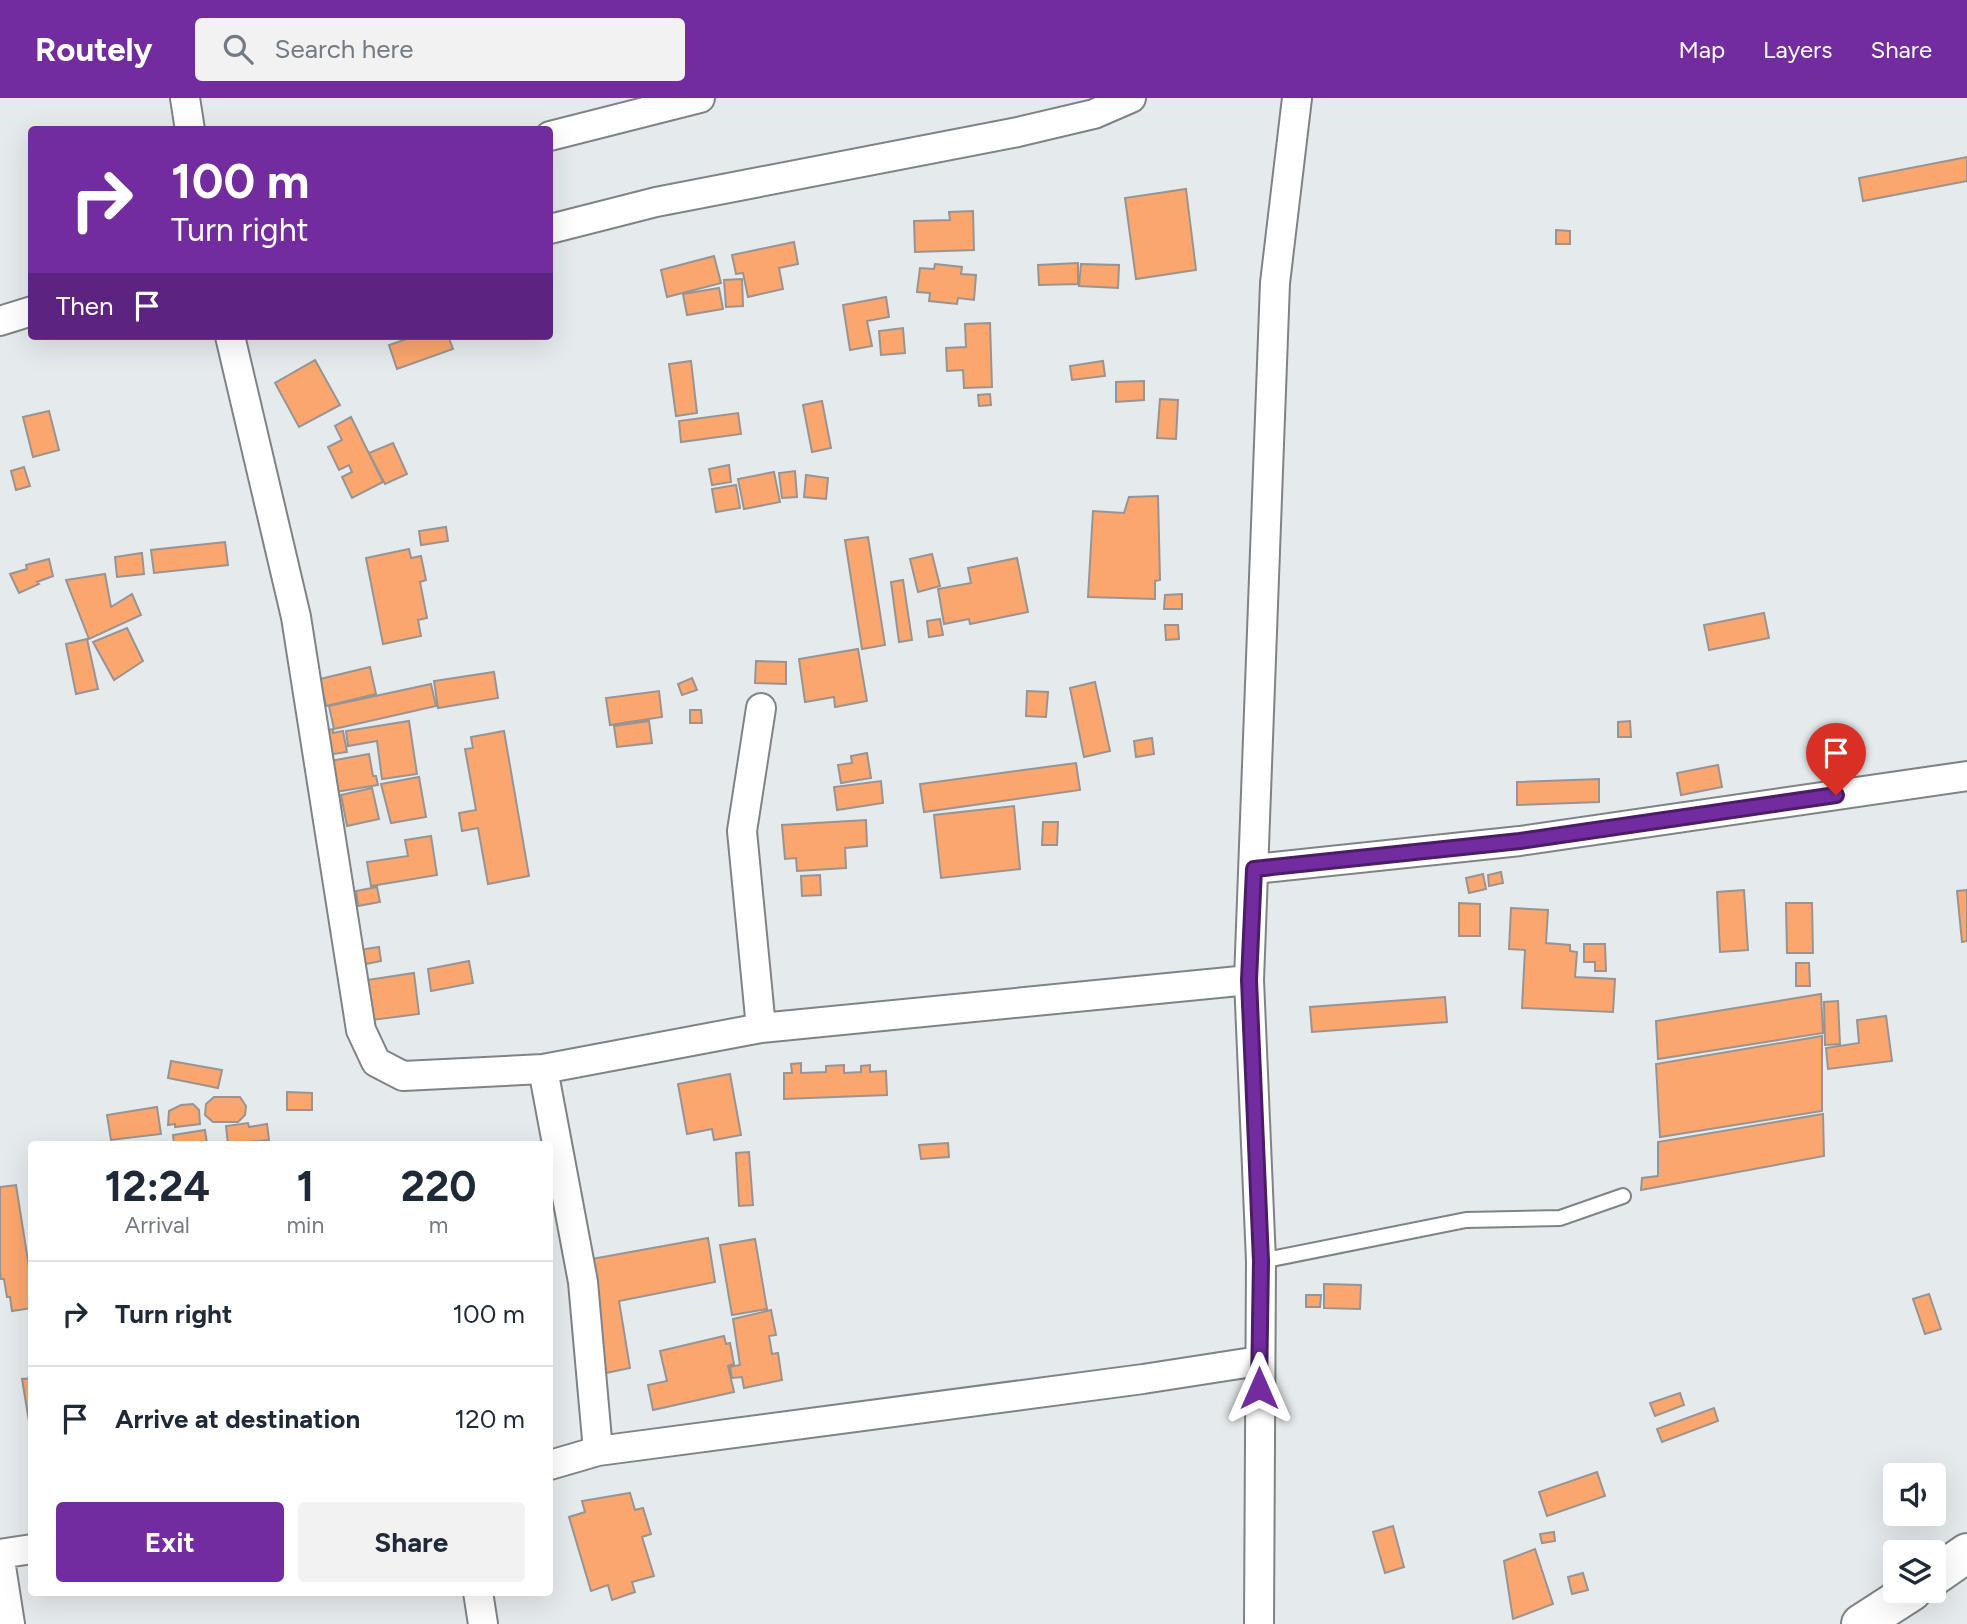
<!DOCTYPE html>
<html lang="en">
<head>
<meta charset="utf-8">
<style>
	:root { --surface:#fff; --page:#f2f2f3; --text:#1f2937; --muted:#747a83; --line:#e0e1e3; --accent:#732ca0 }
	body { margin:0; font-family:Figtree,sans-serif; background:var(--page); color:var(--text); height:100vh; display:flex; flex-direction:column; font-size:26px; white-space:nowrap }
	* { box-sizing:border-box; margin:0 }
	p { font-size:23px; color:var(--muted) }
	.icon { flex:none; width:38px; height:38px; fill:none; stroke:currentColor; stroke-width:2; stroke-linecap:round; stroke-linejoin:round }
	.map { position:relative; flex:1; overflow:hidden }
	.drawer { position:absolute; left:28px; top:1043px; width:525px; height:455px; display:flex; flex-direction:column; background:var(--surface); border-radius:7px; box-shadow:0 7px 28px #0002 }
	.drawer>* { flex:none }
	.guide { position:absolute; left:28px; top:28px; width:525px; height:214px; border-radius:7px; box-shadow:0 7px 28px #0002; background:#732ca0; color:#fff; overflow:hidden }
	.fabs { position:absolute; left:1883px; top:1365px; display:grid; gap:14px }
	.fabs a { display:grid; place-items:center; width:63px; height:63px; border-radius:7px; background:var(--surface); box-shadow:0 7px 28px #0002; font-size:35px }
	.pin { position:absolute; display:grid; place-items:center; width:60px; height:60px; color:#fff; margin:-72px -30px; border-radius:50% 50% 50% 0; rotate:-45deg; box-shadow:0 0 7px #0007 }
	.pin .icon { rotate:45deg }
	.me { position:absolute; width:77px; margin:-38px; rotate:0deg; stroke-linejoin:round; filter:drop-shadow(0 0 5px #0008) }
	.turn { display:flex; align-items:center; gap:24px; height:147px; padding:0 28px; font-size:32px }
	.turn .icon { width:91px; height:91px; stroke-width:2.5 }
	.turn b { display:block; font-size:49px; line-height:60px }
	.then { display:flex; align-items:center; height:66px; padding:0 28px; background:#0003; gap:14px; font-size:26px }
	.eta { display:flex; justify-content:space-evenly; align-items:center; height:119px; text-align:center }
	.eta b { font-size:42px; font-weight:700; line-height:49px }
	.cta { display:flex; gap:14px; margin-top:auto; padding:14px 28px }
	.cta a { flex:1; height:80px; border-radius:7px; background:var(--accent); color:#fff; font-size:28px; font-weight:700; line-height:80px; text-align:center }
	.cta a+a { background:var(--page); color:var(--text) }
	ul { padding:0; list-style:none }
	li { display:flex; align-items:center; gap:21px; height:105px; padding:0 28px; border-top:2px solid var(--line) }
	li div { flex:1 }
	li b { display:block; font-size:26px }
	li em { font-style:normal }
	header { display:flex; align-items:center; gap:42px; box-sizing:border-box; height:98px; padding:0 35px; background:var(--accent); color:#fff }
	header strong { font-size:33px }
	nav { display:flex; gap:38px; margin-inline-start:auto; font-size:24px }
	.search { width:490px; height:63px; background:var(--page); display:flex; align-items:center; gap:18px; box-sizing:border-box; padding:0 24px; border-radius:7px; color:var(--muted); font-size:26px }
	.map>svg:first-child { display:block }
</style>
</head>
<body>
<header>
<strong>Routely</strong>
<div class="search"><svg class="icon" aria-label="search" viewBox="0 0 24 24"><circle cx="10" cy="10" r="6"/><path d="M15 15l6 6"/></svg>Search here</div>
<nav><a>Map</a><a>Layers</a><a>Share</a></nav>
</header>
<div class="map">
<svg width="1967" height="1526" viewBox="0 0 1967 1526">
	<rect width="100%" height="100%" fill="#e5eaed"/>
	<!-- building -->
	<path fill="#fba66e" stroke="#999492" stroke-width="2" d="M1967 59V83L1863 103 1859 80Z
		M1186 91 1196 172 1136 181 1125 100Z
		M973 113 974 152 915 154 914 123 950 122 949 114Z
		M1556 132 1570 133V146H1556Z
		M794 144 798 166 779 170 783 191 748 199 743 175 736 176 732 157Z
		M714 158 721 185 667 199 661 172Z
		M1078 165V186L1039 187 1038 167Z
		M935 166 962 169 961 176 976 177 974 202 958 200 957 206 929 203 930 195 917 194 920 170 934 171Z
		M1081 166 1119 167 1118 190 1079 188Z
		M742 181 743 208 726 209 724 182Z
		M719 190 723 211 687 217 683 196Z
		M886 199 889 219 867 223 872 248 850 252 843 207Z
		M990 225 992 289 964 290 963 272 947 273 946 250 966 249 965 226Z
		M903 230 905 255 881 257 879 233Z
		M415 238H448L453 251 397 271 389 247Z
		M315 262 340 307 299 329 275 285Z
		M691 263 697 315 676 318 669 266Z
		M1103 263 1105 278 1072 282 1070 268Z
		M1144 283V302L1116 304V284Z
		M990 296 991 307 979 308 978 297Z
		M1160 301 1178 302 1176 341 1157 340Z
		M822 303 831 350 812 354 803 307Z
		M49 313 59 352 33 359 23 319Z
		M738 315 741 336 681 344 679 323Z
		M351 319 383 384 352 400 342 379 352 374 349 367 339 372 328 349 342 342 335 328Z
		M393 345 407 376 385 386 369 355Z
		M729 367 731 384 712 387 709 371Z
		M24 369 30 388 16 392 11 373Z
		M795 373 797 399 782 400 779 375Z
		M774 374 780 404 744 411 738 381Z
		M806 377 828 380 826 401 804 399Z
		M736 387 740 410 716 414 712 391Z
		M1158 398 1160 482 1155 483V501L1088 499 1093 413 1124 415 1129 399Z
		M446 429 448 443 421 447 419 433Z
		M868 439 885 547 862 551 845 442Z
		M225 444 228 467 154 475 151 452Z
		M409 451 411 460 421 458 426 482 420 484 427 520 418 522 421 538 383 546 366 460Z
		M142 455 144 476 117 479 115 459Z
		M932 456 940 488 918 494 910 461Z
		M1017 460 1028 514 970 526 969 521 944 526 938 491 971 485 968 470Z
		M49 461 53 478 37 484 39 486 19 495 10 476 27 471 26 467Z
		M105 476 111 509 132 496 141 517 89 541 66 482Z
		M903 482 912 542 899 544 891 484Z
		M1182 496V511H1164L1165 497Z
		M1764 515 1769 540 1709 552 1704 527Z
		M940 521 943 537 929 539 927 523Z
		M1165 527H1178L1179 541 1166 542Z
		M127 530 143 563 114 582 93 544Z
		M87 541 98 591 76 596 66 546Z
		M858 551 867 603 835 609 834 599 805 604 799 561Z
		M756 563 786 564V586L755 585Z
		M370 569 376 596 326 608 320 581Z
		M494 574 498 600 438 610 434 583Z
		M692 580 697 592 682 597 678 586Z
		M1095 584 1110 653 1084 659 1070 590Z
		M431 586 436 608 334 631 329 608Z
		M659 593 662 619 610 627 606 600Z
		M1027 593 1048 594 1046 619 1026 618Z
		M690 612H701L702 625H690Z
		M409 623 417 676 382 681 377 643 348 648 346 633Z
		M649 623 652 645 617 649 614 628Z
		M1630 623 1631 639H1618V624Z
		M333 631V635L343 633 347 654 333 656V661L327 662 323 633Z
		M504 633 529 778 488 786 478 730 462 733 459 715 476 712 465 651 473 650 471 639Z
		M1152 640 1154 656 1136 659 1134 643Z
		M867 655 871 680 841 685 838 667 852 665 851 658Z
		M369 656 373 678H376L378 687 335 694 330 663Z
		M1076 665 1080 692 924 714 920 686Z
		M1718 667 1722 689 1681 697 1677 675Z
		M419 679 426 719 391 725 381 686Z
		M1599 681V704L1517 707V684Z
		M881 683 883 705 837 712 834 689Z
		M372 690 379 721 347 728 341 697Z
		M1014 708 1020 771 941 780 934 717Z
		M866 722 867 748 845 750 846 770 797 773 796 760 785 761 782 727Z
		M1043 724H1058L1057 747H1042Z
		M431 738 437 777 371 788 367 764 408 758 405 742Z
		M1501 774 1503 785 1489 788 1488 777Z
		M1483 776 1486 791 1469 795 1466 780Z
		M820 777 821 797 802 798 801 778Z
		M377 789 380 804 358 808 356 793Z
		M1744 792 1748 852 1720 854 1717 794Z
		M1967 792V843L1962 844 1957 793Z
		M1459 805 1480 806V838H1459Z
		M1786 805H1812L1813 855H1787Z
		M1511 810 1548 812 1546 845 1570 847V853L1577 854 1575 879 1615 881 1613 914 1522 910 1525 852 1509 851Z
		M1584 846H1605L1606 873H1595V864H1584Z
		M379 849 381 863 361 867 359 852Z
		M469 863 473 885 431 893 428 871Z
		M1796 865H1809L1810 888H1796Z
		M414 875 419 916 372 922 367 882Z
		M1821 896 1823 935 1658 961 1656 923Z
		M1445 899 1447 924 1312 934 1310 909Z
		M1838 903 1840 946 1825 947 1824 904Z
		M1886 918 1892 963 1828 971 1826 950 1859 945 1857 922Z
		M1822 938V1013L1660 1039 1656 966Z
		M171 963 222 972 218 990 168 980Z
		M801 965V975L826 974V968L844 967V975L861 974V968L870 967V974L886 973 887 997 784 1001V975H792L791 966Z
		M730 976 741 1037 714 1042 712 1031 687 1036 678 986Z
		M287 994 312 995V1012H287Z
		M214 999H240L246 1008 245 1017 238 1024H213L205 1017 206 1006Z
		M193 1006 199 1012 200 1026 175 1029V1026L168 1027 169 1013 181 1007Z
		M157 1009 161 1036 111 1042 107 1017Z
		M1823 1016 1824 1058 1641 1092 1642 1080 1658 1078V1044Z
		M248 1025 249 1029 267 1026 269 1042 228 1046 226 1028Z
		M205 1032 207 1046H174L173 1037Z
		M948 1045 949 1059 921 1061 919 1047Z
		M749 1054 753 1107 739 1108 736 1055Z
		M16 1087 32 1188V1210L12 1213 10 1199H7L4 1181H1L0 1173V1089Z
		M708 1140 715 1184 619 1203 630 1270 606 1275 586 1162Z
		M755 1141 767 1211 732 1217 720 1147Z
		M1324 1186 1361 1187 1360 1211 1324 1210Z
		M1929 1196 1941 1231 1925 1236 1913 1201Z
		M1306 1197H1321L1320 1209H1306Z
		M771 1212 776 1237 769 1238 772 1256 778 1255 782 1282 744 1290 742 1279 732 1280 730 1269 740 1267 733 1221Z
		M724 1238 726 1246 730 1245 734 1266 728 1268 734 1294 653 1312 648 1287 667 1283 660 1253Z
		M32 1280V1342L22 1281Z
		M1680 1295 1684 1307 1655 1318 1650 1305Z
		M1714 1310 1718 1323 1662 1344 1657 1331Z
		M1597 1374 1605 1398 1547 1418 1539 1394Z
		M630 1395 635 1412 643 1410 651 1436 642 1439 654 1478 632 1484 635 1494 612 1502 608 1487 591 1493 569 1419 585 1414 582 1403Z
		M1393 1428 1404 1469 1385 1475 1373 1434Z
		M1554 1434 1555 1443 1542 1445 1540 1436Z
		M1535 1451 1553 1506 1513 1521 1504 1463Z
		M1583 1475 1588 1492 1572 1496 1568 1479Z"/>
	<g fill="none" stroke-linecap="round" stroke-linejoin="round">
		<!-- service casing -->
		<g stroke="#7f8386" stroke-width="18">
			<path id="service" d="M1261 1163 1466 1122 1560 1120 1623 1098"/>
		</g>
		<!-- minor casing -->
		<g stroke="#7f8386" stroke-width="32">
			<path id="minor" d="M185 0 190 32
				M550 38 700 0
				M550 131 656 104 1018 34 1094 16 1131 0
				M0 223 32 213
				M230 238 296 519 361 932 376 964 403 978 543 971 761 930 1249 882 1261 1163 1259 1526
				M1254 771 1520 743 1967 678
				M1249 882 1275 185 1297 0
				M761 930 742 733 761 610
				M543 971 583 1184 598 1353 1143 1281 1259 1263
				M550 1367 598 1353
				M0 1456 32 1451
				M0 1462 10 1526
				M478 1494 483 1526"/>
		</g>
		<!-- trunk casing -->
		<g stroke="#7f8386" stroke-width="42">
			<path id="trunk" d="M1934 1478 1967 1455
				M1861 1526 1912 1493"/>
		</g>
		<!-- service -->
		<use href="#service" stroke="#fff" stroke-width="14"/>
		<!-- minor -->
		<use href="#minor" stroke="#fff" stroke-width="28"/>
		<!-- trunk -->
		<use href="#trunk" stroke="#fff" stroke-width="38"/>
	</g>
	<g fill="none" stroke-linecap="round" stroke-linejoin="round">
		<!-- route casing -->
		<g stroke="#4b1d68" stroke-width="18">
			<path id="route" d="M1259 1290 1261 1163 1249 882 1254 771 1520 743 1836 697"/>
		</g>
		<!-- route -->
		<use href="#route" stroke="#732ca0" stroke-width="12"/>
	</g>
</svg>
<div class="fabs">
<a><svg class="icon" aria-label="sound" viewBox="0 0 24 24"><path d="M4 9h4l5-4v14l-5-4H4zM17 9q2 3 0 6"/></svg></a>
<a><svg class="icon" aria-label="layers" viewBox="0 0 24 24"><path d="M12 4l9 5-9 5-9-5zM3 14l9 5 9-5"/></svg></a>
</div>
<div class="pin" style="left:1836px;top:697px;background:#d93025"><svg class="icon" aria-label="arrive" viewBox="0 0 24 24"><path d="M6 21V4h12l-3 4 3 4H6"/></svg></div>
<svg class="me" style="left:1259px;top:1290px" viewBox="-20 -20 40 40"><path d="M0-17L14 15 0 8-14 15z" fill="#732ca0" stroke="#fff" stroke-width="4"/></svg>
<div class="guide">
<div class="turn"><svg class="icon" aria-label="right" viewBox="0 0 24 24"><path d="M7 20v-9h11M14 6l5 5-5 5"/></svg><div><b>100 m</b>Turn right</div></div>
<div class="then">Then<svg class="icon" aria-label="arrive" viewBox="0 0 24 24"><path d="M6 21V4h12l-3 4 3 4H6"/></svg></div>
</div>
<section class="drawer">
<div class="eta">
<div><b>12:24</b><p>Arrival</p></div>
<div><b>1</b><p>min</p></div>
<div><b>220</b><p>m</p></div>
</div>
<ul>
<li><svg class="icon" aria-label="right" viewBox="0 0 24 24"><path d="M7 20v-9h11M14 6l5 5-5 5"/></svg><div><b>Turn right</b></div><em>100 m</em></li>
<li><svg class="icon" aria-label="arrive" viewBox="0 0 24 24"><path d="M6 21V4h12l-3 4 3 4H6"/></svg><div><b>Arrive at destination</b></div><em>120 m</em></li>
</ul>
<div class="cta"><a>Exit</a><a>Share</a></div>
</section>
</div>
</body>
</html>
